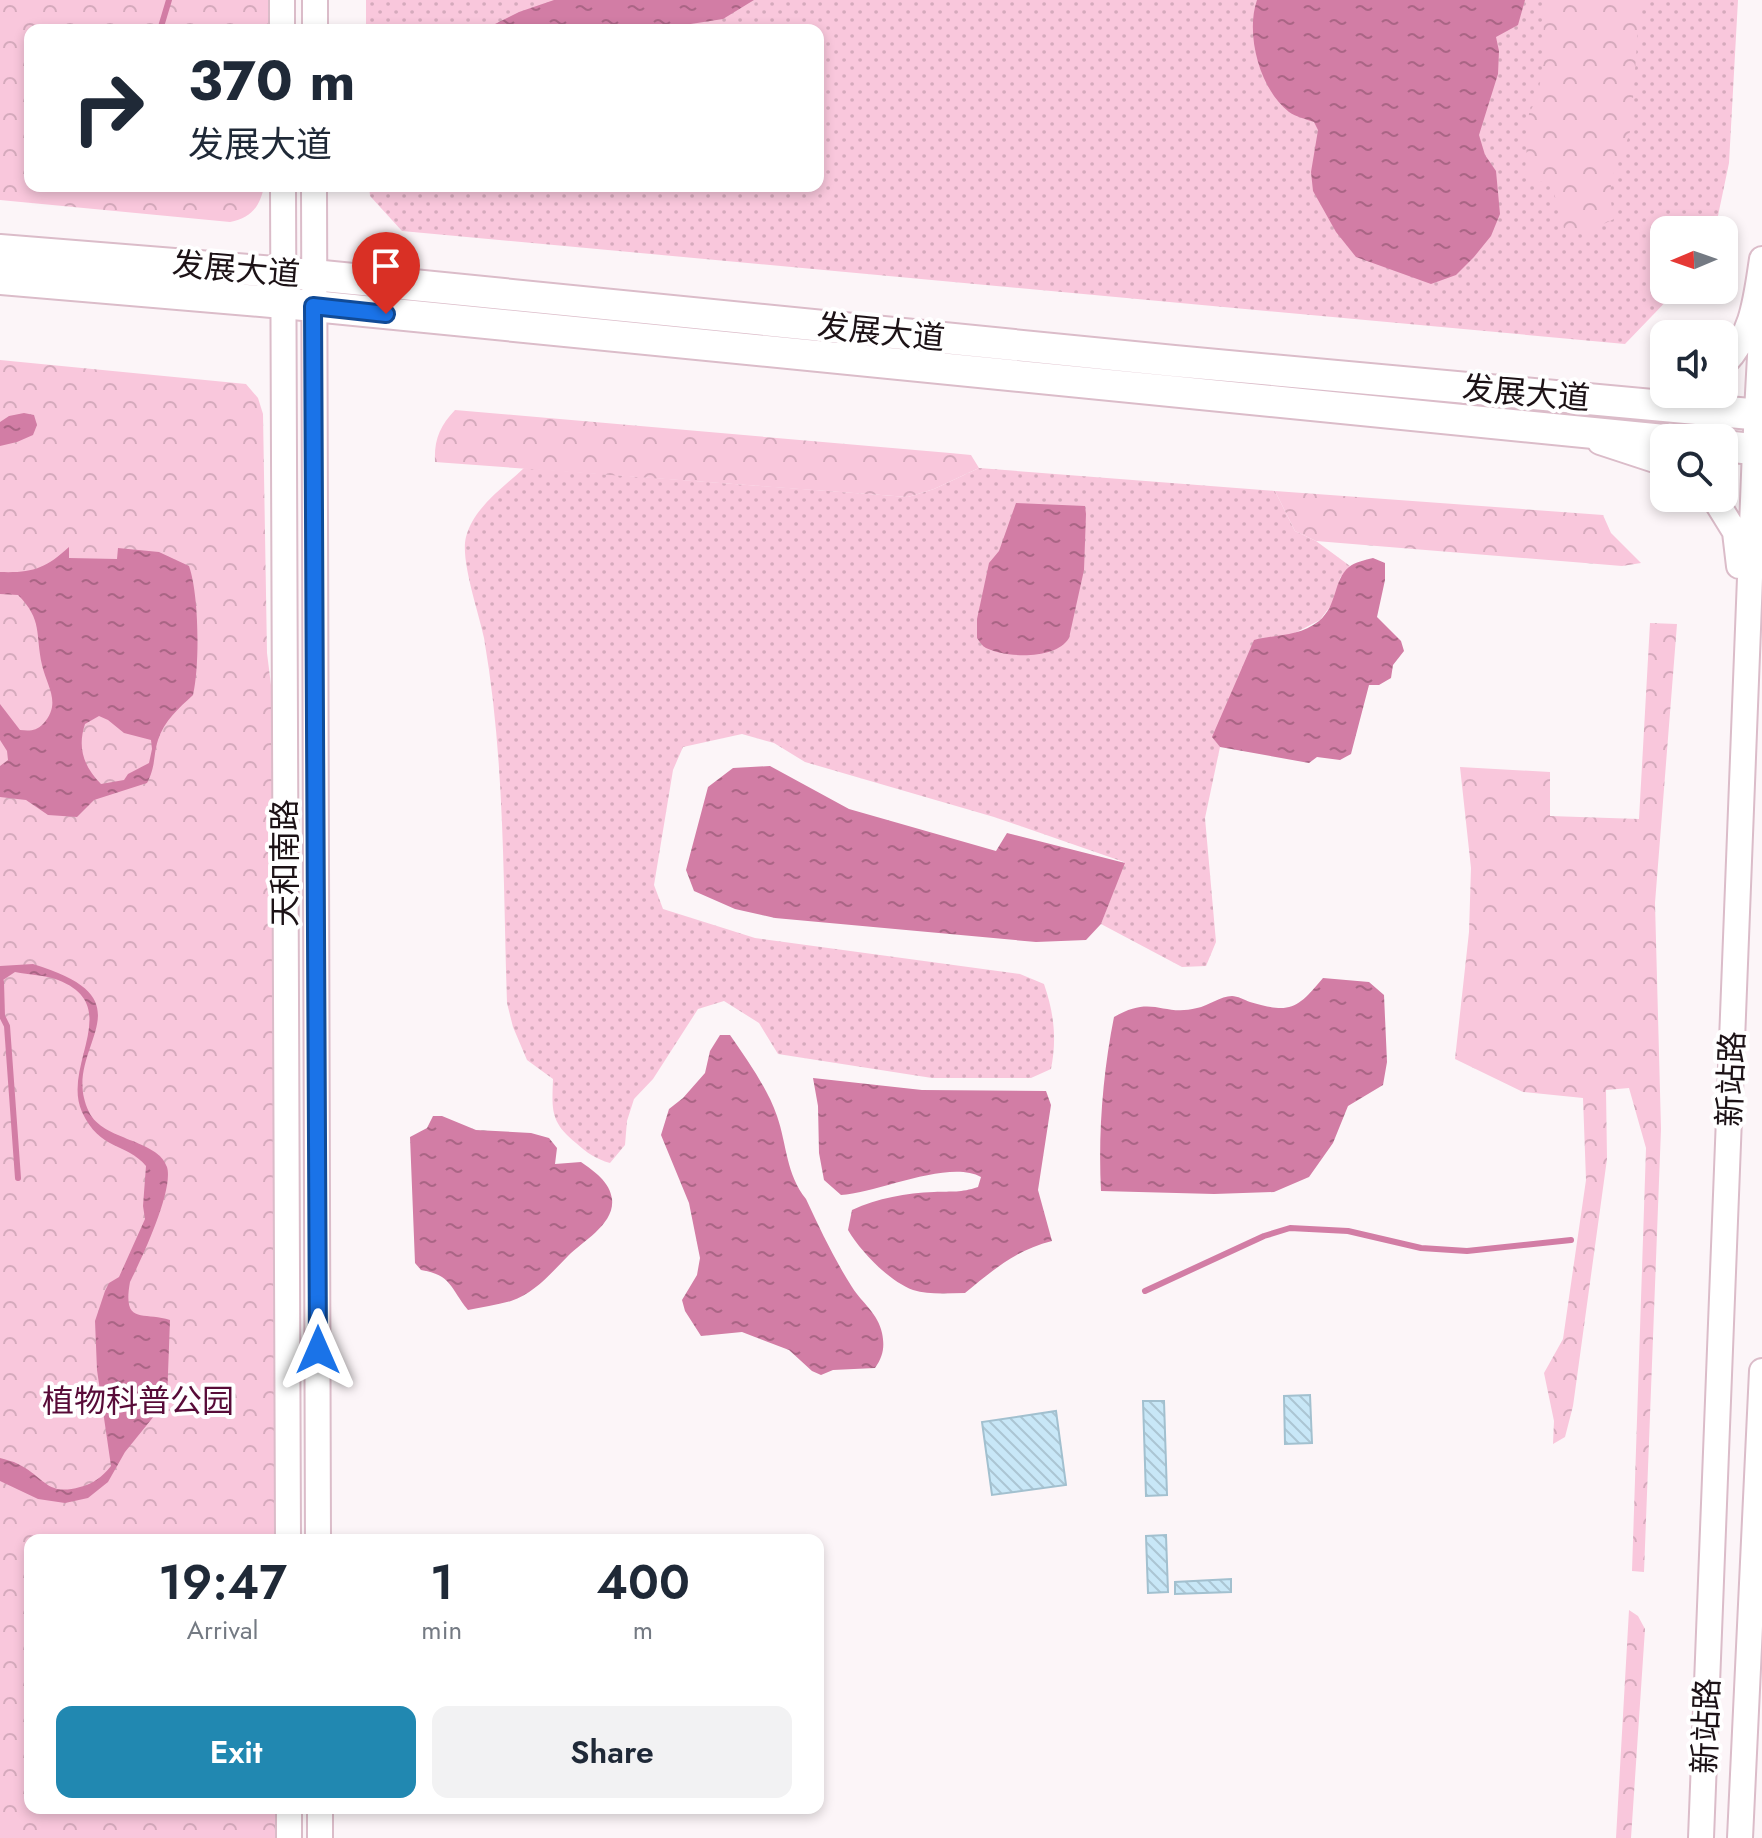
<!DOCTYPE html>
<html lang="en">
<head>
<meta charset="utf-8">
<style>
	:root { --surface:#fff; --page:#f2f2f3; --text:#1f2937; --muted:#747a83; --accent:#2188b1 }
	body { margin:0; font-family:Jost,"Noto Sans SC",sans-serif; background:var(--page); color:var(--text); height:100vh; display:flex; flex-direction:column; font-size:30px; white-space:nowrap }
	* { box-sizing:border-box; margin:0 }
	p { font-size:26px; color:var(--muted) }
	.icon { flex:none; width:44px; height:44px; fill:none; stroke:currentColor; stroke-width:2; stroke-linecap:round; stroke-linejoin:round }
	.map { position:relative; flex:1; overflow:hidden }
	.panel { position:absolute; left:24px; top:1534px; width:800px; height:280px; display:flex; flex-direction:column; background:var(--surface); border-radius:16px; box-shadow:0 4px 12px #0003 }
	.panel>* { flex:none }
	.guide { position:absolute; left:24px; top:24px; width:800px; height:168px; border-radius:16px; box-shadow:0 4px 12px #0003; background:#fff; color:var(--text); overflow:hidden }
	.needle { width:52px; rotate:268deg }
	.buttons { position:absolute; left:1650px; top:216px; display:grid; gap:16px }
	.buttons a { display:grid; place-items:center; width:88px; height:88px; border-radius:16px; background:var(--surface); box-shadow:0 4px 12px #0003; font-size:40px }
	.pin { position:absolute; display:grid; place-items:center; width:68px; height:68px; color:#fff; margin:-82px -34px; border-radius:50% 50% 50% 0; rotate:-45deg; box-shadow:0 0 8px #0007 }
	.pin .icon { rotate:45deg }
	.me { position:absolute; width:88px; margin:-44px; rotate:0deg; stroke-linejoin:round; filter:drop-shadow(0 0 6px #0008) }
	.turn { display:flex; align-items:center; gap:28px; height:168px; padding:0 32px; font-size:36px }
	.turn .icon { width:104px; height:104px; stroke-width:2.5 }
	.turn b { display:block; font-size:56px; line-height:68px }
	.eta { display:flex; justify-content:space-evenly; align-items:center; height:136px; text-align:center }
	.eta b { font-size:48px; font-weight:600; line-height:56px }
	.action { display:flex; gap:16px; margin-top:auto; padding:16px 32px }
	.action a { flex:1; height:92px; border-radius:16px; background:var(--accent); color:#fff; font-size:32px; font-weight:600; line-height:92px; text-align:center }
	.action a+a { background:var(--page); color:var(--text) }
	.map>svg:first-child { display:block }
</style>
</head>
<body>
<div class="map">
<svg width="1762" height="1838" viewBox="0 0 1762 1838">
	<defs>
		<pattern id="grass-dots" width="8" height="8" patternUnits="userSpaceOnUse" patternTransform="scale(2)"><rect width="8" height="8" fill="#f9c7dc"/><path d="M2 2h.1M6 6h.1" fill="none" stroke="#d5aabc" stroke-width="1.8" stroke-linecap="round"/></pattern>
		<pattern id="forest-crowns" width="20" height="18" patternUnits="userSpaceOnUse" patternTransform="scale(2)"><rect width="20" height="18" fill="#f9c7dc"/><path d="M2 6a3 3 0 1 1 6 0M12 15a3 3 0 1 1 6 0" fill="none" stroke="#d5aabc"/></pattern>
		<pattern id="water-ripples" width="26" height="14" patternUnits="userSpaceOnUse" patternTransform="scale(2)"><rect width="26" height="14" fill="#d27da5"/><path d="M2 4q2-2 4 0t4 0M15 11q2-2 4 0t4 0" fill="none" stroke="#aa6585"/></pattern>
		<pattern id="building-back-hatch" width="6" height="6" patternUnits="userSpaceOnUse" patternTransform="scale(2)"><rect width="6" height="6" fill="#c8e7f7"/><path d="M-1 5l2 2M0 0l6 6M5-1l2 2" fill="none" stroke="#abc5d3"/></pattern>
	</defs>
	<rect width="100%" height="100%" fill="#fcf5f8"/>
	<!-- grass -->
	<path fill="url(#grass-dots)" d="M366 0H1738L1729 163 1715 230H1664V290H1677L1625 344 402 231 370 196 369 186H818V30H366Z
		M524 468 908 497 934 489 979 468 1275 491 1295 531 1316 541 1350 566 1340 578 1334 601 1320 620 1289 636 1213 737 1220 747 1205 818 1216 942 1206 966 1182 967 1101 924 1124 862 994 817 805 762 774 743 742 734 683 747 673 770 654 885 663 909 755 938 1020 974 1044 984C1054 1013 1057 1039 1051 1069L1031 1078H932L778 1054 759 1023 724 1001 698 1009 653 1079 634 1099 627 1121 625 1145 610 1163C596 1159 587 1153 576 1143 550 1122 552 1110 553 1079L527 1060 513 1027 507 1003C503 881 505 759 484 638 479 613 460 560 466 537 474 507 503 488 524 468Z"/>
	<!-- forest -->
	<path fill="url(#forest-crowns)" d="M0 0H270L269 30H30V186H264C260 207 251 218 230 222L0 200Z
		M1542 0H1640L1631 127C1627 148 1614 164 1611 185 1609 195 1612 208 1614 219L1591 230 1565 232 1550 179 1537 183 1525 173 1529 113 1537 99 1545 56Z
		M0 360 246 384 258 398 263 414 267 653 273 701 276 1540H30V1808H277V1838H0Z
		M455 410 950 453 971 455 979 468 934 489 908 497 435 462C434 439 440 426 455 410Z
		M1275 491 1603 515 1611 533 1641 563 1622 566 1316 541 1295 531Z
		M1650 623 1677 624 1655 903 1661 1129 1644 1572 1632 1571 1646 1148 1629 1088 1606 1090 1607 1159 1573 1406 1565 1437 1553 1444 1554 1421 1544 1373 1563 1339 1586 1180 1583 1098 1523 1092 1455 1059 1469 932 1471 868 1460 767 1550 772V816L1639 819Z
		M1629 1610 1638 1616 1645 1629 1631 1838H1616Z"/>
	<!-- water -->
	<path fill="url(#water-ripples)" fill-rule="evenodd" d="M554 0H754L723 19 652 30H483L519 12Z
		M1257 0H1525L1518 25 1496 37 1499 51 1498 74 1479 135 1485 155 1496 171 1500 214 1491 236 1474 257 1456 275 1431 284 1356 257 1336 232 1313 191 1311 172 1318 130 1314 122C1306 119 1296 117 1289 112 1260 90 1245 34 1257 0Z
		M24 413 34 415 37 425 33 435 17 442 0 446V422L9 416Z
		M1016 503 1085 506 1086 514 1084 570 1069 638C1056 660 1006 658 986 648 982 646 980 642 977 638V619L989 563 999 551Z
		M69 547V558L117 559 118 548 159 552 189 566C199 594 200 665 193 695 179 708 164 721 158 740 153 756 156 766 147 783L94 800 77 817 48 815 26 800 0 797V766L8 760 7 751 0 740V704L20 730C30 731 36 731 43 724 62 703 47 687 42 665 35 634 43 620 18 595L0 594V572C32 573 45 569 69 547ZM99 716 108 720 124 733 151 740 152 749 149 763 128 774 124 780 101 784C84 767 77 748 85 724Z
		M1373 558 1385 563V580L1377 617 1401 641 1404 651 1393 665 1391 678 1379 685H1369L1351 754 1340 760 1317 757 1309 763 1220 747 1212 737 1254 640C1277 634 1299 637 1319 621 1338 605 1333 580 1349 567 1355 562 1365 560 1373 558Z
		M770 766 849 809 996 851 1007 833 1125 863 1101 924 1086 940 1036 942 775 918 735 909 694 891 686 870 708 787 733 768Z
		M33 964C159 1002 57 1047 89 1112 103 1141 158 1139 167 1167 174 1190 141 1260 130 1282 122 1326 144 1311 170 1320L167 1400 125 1452 108 1482 88 1498 65 1503 38 1499 0 1481V1458C6 1460 13 1461 18 1464 44 1476 46 1497 80 1487 93 1484 102 1477 111 1466L97 1370 95 1321 105 1291 109 1283 119 1277 145 1219 143 1206 146 1166C126 1142 100 1151 82 1112 61 1065 125 1006 58 980 45 975 29 975 15 972L0 982V966Z
		M1323 978 1369 982 1384 995 1387 1062 1383 1085 1348 1106 1333 1143 1309 1177 1274 1192 1214 1194 1101 1191C1098 1134 1103 1072 1114 1017 1153 994 1162 1017 1197 1008 1208 1006 1221 996 1232 996 1237 996 1245 1000 1250 1002 1291 1014 1297 1009 1323 978Z
		M720 1035H730C747 1060 767 1087 777 1116 787 1145 786 1174 806 1199 820 1229 834 1259 852 1287 862 1303 878 1313 882 1333 885 1347 883 1357 875 1368L833 1370 821 1375 812 1371 789 1350 742 1332 701 1336 685 1311 682 1300 697 1275 700 1258 689 1203 661 1135 669 1109 683 1098 705 1073 710 1051Z
		M813 1078 922 1090 1046 1091 1051 1105 1038 1190 1052 1241C1016 1250 993 1270 965 1293 948 1293 929 1295 913 1290 889 1281 861 1252 848 1230L852 1210C878 1198 906 1193 934 1192 953 1191 960 1193 978 1187L981 1177C949 1159 877 1193 841 1195L824 1180 819 1153 818 1106Z
		M433 1116H442L476 1130 531 1133 549 1138 557 1148 555 1164 581 1162C594 1171 610 1182 612 1199 615 1224 583 1241 568 1256 551 1273 535 1293 511 1301 497 1305 482 1307 468 1310 450 1288 452 1275 421 1270L415 1263 410 1137 427 1128Z"/>
	<g fill="none" stroke-linecap="round" stroke-linejoin="round">
		<!-- stream -->
		<path stroke="#d27da5" stroke-width="6" d="M160 30 169 0
			M1 982 2 1016 7 1026 18 1178
			M1145 1291 1264 1236 1290 1228 1348 1231 1421 1248 1467 1251 1571 1240"/>
	</g>
	<!-- building -->
	<path fill="url(#building-back-hatch)" stroke="#a2c0cf" stroke-width="2" d="M1310 1395 1312 1443 1285 1444 1284 1396Z
		M1143 1401H1164L1167 1495 1146 1496Z
		M1056 1411 1066 1485 992 1495 982 1422Z
		M1166 1535 1168 1592 1148 1593 1146 1536Z
		M1231 1579V1592L1175 1594V1582Z"/>
	<g fill="none" stroke-linecap="round" stroke-linejoin="round">
		<!-- minor casing -->
		<g stroke="#dbbcc9" stroke-width="28">
			<path id="minor" d="M282 0V30
				M315 30V0
				M283 186 288 1540
				M314 186 318 1540
				M1724 364C1753 335 1756 298 1762 259
				M1600 442 1664 463
				M1714 498 1735 532 1739 566
				M289 1808V1838
				M320 1808V1838
				M1701 1838 1755 449 1762 319
				M1740 1838 1762 1371"/>
		</g>
		<!-- major casing -->
		<g stroke="#dbbcc9" stroke-width="34">
			<path id="major" d="M0 250 313 275 1174 361 1762 415
				M0 279 283 303 1664 440
				M1724 446 1762 450"/>
		</g>
		<!-- minor -->
		<use href="#minor" stroke="#fff" stroke-width="24"/>
		<!-- major -->
		<use href="#major" stroke="#fff" stroke-width="30"/>
	</g>
	<g fill="none" stroke-linecap="round" stroke-linejoin="round">
		<!-- route casing -->
		<g stroke="#114b97" stroke-width="20">
			<path id="route" d="M318 1350 313 306 386 314"/>
		</g>
		<!-- route -->
		<use href="#route" stroke="#1a73e8" stroke-width="14"/>
	</g>
	<g text-anchor="middle" dominant-baseline="central" stroke-width="8" stroke-linejoin="round" paint-order="stroke">
		<!-- street labels -->
		<g font-size="32" fill="#1c1216" stroke="#fff">
			<text transform="translate(236 269) rotate(5)">发展大道</text>
			<text transform="translate(881 332) rotate(6)">发展大道</text>
			<text transform="translate(1526 393) rotate(5)">发展大道</text>
			<text transform="translate(285 863) rotate(-90)">天和南路</text>
			<text transform="translate(1731 1079) rotate(-88)">新站路</text>
			<text transform="translate(1706 1726) rotate(-88)">新站路</text>
		</g>
		<!-- park labels -->
		<g font-size="32" fill="#580b38" stroke="#fff">
			<text x="138" y="1401">植物科普公园</text>
		</g>
	</g>
</svg>
<div class="buttons">
<a><svg class="needle" viewBox="-14 -14 28 28"><path d="M0-13l5 13h-10z" fill="#e53935"/><path d="M0 13l5-13h-10z" fill="#747a83"/></svg></a>
<a><svg class="icon" aria-label="sound" viewBox="0 0 24 24"><path d="M4 9h4l5-4v14l-5-4H4zM17 9q2 3 0 6"/></svg></a>
<a><svg class="icon" aria-label="search" viewBox="0 0 24 24"><circle cx="10" cy="10" r="6"/><path d="M15 15l6 6"/></svg></a>
</div>
<div class="pin" style="left:386px;top:314px;background:#d93025"><svg class="icon" aria-label="arrive" viewBox="0 0 24 24"><path d="M6 21V4h12l-3 4 3 4H6"/></svg></div>
<svg class="me" style="left:318px;top:1350px" viewBox="-20 -20 40 40"><path d="M0-17L14 15 0 8-14 15z" fill="#1a73e8" stroke="#fff" stroke-width="4"/></svg>
<div class="guide">
<div class="turn"><svg class="icon" aria-label="right" viewBox="0 0 24 24"><path d="M7 20v-9h11M14 6l5 5-5 5"/></svg><div><b>370 m</b>发展大道</div></div>
</div>
<section class="panel">
<div class="eta">
<div><b>19:47</b><p>Arrival</p></div>
<div><b>1</b><p>min</p></div>
<div><b>400</b><p>m</p></div>
</div>
<div class="action"><a>Exit</a><a>Share</a></div>
</section>
</div>
</body>
</html>
